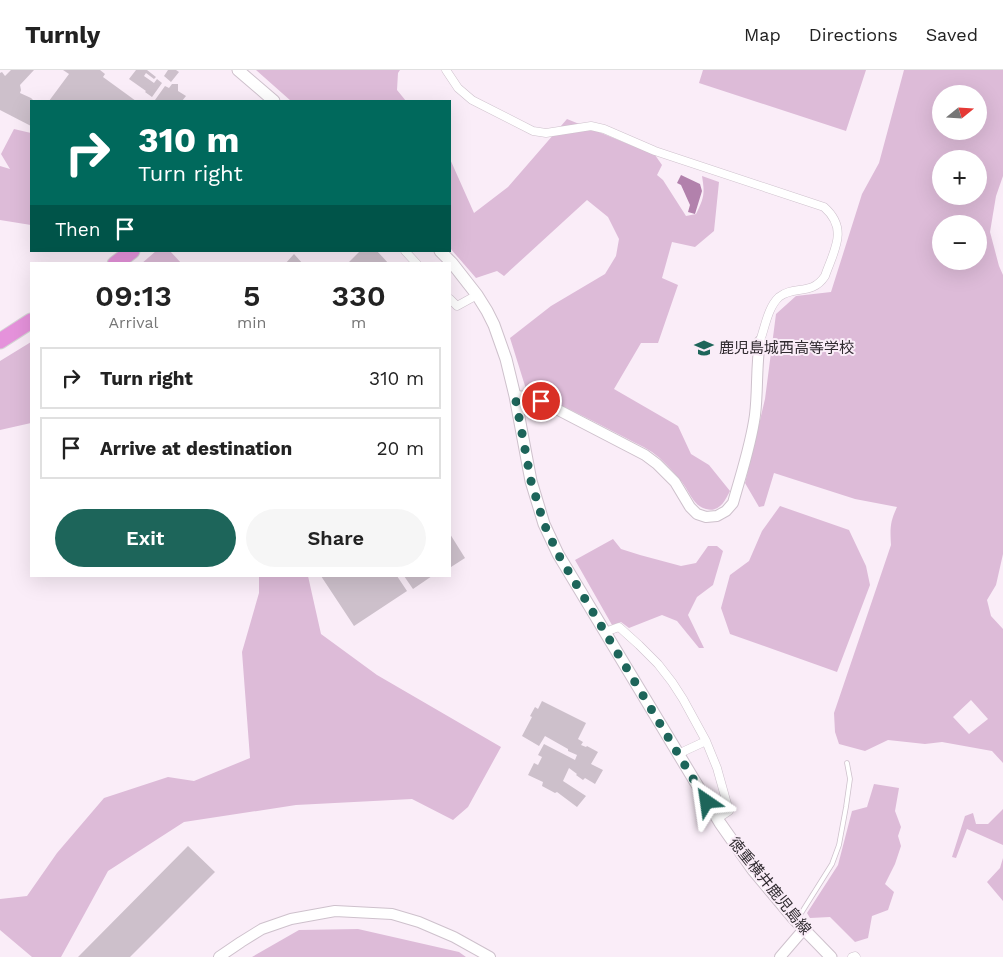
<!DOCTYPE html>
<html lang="en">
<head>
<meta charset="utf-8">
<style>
	:root { --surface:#fff; --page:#f6f6f6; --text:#222; --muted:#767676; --line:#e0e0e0; --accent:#1d655a }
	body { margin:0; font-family:"Work Sans","Noto Sans JP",sans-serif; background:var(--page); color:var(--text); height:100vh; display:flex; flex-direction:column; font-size:19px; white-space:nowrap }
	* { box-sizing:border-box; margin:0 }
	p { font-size:16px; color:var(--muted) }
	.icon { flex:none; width:28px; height:28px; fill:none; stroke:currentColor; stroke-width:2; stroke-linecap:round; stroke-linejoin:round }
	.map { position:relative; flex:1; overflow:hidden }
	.sheet { position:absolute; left:30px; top:192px; width:421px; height:315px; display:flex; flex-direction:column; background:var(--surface); border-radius:0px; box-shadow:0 5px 20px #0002 }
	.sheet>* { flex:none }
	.hud { position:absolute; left:30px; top:30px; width:421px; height:152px; border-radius:0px; box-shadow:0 5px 20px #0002; background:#00695c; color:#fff; overflow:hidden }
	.needle { width:32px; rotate:72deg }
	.tools { position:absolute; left:932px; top:15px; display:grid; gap:10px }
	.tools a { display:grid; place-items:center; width:55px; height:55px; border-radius:50%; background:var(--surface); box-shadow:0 5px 20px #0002; font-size:25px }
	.pin { position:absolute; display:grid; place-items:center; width:42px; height:42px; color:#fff; margin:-21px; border:2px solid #fff; border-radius:50%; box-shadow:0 1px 5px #0007 }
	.me { position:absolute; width:55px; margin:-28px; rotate:328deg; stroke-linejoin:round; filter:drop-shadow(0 0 4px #0008) }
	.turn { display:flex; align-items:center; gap:18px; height:105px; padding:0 25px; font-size:22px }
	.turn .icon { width:65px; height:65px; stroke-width:2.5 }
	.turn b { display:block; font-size:35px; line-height:42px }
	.then { display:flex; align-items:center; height:48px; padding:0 25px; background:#0003; gap:10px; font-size:19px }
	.eta { display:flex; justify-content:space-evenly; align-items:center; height:85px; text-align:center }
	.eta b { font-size:30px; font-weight:600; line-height:35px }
	.cta { display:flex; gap:10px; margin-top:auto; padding:10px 25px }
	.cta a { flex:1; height:58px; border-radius:30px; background:var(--accent); color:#fff; font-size:20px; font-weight:600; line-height:58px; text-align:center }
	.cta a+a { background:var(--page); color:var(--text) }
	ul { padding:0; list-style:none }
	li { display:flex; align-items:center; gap:15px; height:62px; margin:0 10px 8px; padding:0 15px; border:2px solid var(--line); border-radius:0px }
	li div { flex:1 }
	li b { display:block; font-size:19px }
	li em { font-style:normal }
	header { display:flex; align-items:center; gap:30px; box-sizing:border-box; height:70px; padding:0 25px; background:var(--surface); border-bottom:1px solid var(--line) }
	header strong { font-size:24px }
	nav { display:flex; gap:28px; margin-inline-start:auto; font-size:18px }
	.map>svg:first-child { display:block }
</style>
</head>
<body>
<header>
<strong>Turnly</strong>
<nav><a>Map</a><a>Directions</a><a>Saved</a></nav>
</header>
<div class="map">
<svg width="1003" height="887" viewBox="0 0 1003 887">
	<rect width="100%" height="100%" fill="#faedf8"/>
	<!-- green -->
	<path fill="#ddbbd8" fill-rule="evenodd" d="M256 0H400L398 3 397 20 406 31H291Z
		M703 0H866L846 61 699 13Z
		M904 0H1003V106L996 126 990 162 999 196 1003 205V484L996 515 987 530 991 546 1003 559V693L992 681 942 672 925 674 888 670 865 681 839 674 835 662 834 643 891 475C890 458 890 452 897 437L855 429 774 403 764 436 759 437 745 413 765 329 776 244 796 226 831 222 862 124 879 93ZM941 24H979V61H941ZM941 89H979V126H941ZM941 154H979V191H941ZM971 630 988 649 969 664 953 647Z
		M567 49 655 85 662 95 657 105 663 110 686 146 696 144C704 128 705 124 702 106L719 112 714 161 695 177 672 172 662 208 678 215 658 273H641L614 319 678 356 691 384 709 395 730 421C725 431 719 443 706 439 693 436 689 420 681 411 672 400 663 390 652 382 641 375 629 370 618 364 588 348 557 333 526 319L510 268 551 236 605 204 616 186 619 169 608 147 587 130 504 206 497 201 476 208 450 178V89L474 143 508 117Z
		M14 59 31 63V155L0 150V96L10 99 1 84Z
		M156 181H170L182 194H141Z
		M31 272V353L0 360V291Z
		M780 436 849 460 866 496 870 515 837 602 730 564 721 538 730 505 749 491 762 461Z
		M613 469 621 479 640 485 681 496 696 493 708 476H717L723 481 713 515 697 527 688 545 704 578H699L677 551 662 545 629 558 621 552 612 555 575 490Z
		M259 506H308L321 564 377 605 501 677 468 737 453 750 412 729 296 735 184 752 108 801 61 887H32L0 860V829L27 826 57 783 104 728 168 707 194 711 250 688 242 582 259 523Z
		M874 714 899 718 895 741 901 757 898 766 901 776 895 794 885 814 894 822 888 840 872 846 868 868 855 872 830 847 810 848 807 843 838 795 852 741 867 737Z
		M1003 739V775L967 759 956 788 952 787 965 746 973 743 976 754H988Z
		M1003 788V831L987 812 1000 798Z
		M358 859 459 882 466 887H252L299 860Z"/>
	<!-- water -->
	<path fill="#b281ac" d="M681 105 700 114 702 121 695 144 688 142 690 135 681 115 677 113Z"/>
	<!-- building -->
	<path fill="#cdc0cb" d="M11 0H34L20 15 21 20 20 23 31 28 34 31H31V56L0 40V3L2 2 5 6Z
		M63 0H100L105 4 103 7 136 31H49L69 4Z
		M136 0H147L156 7 154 9 146 3 144 6 154 13 157 9 162 13 152 27 145 22 146 21 129 9Z
		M168 0H176L179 2 171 12 164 6Z
		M172 14H178V21L186 26 182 31H157L155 30 165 16 169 18Z
		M360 181H377L389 194H347Z
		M294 184 303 194H285Z
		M450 464 465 488 451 497 450 496Z
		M321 506H397L407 521 354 556Z
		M404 506H432L413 519Z
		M542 631 586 653 578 669 583 672 581 675 586 677 587 676 598 682 591 694 603 700 595 714 585 708 583 710 576 705 577 704 569 698 563 711 586 726 577 737 557 722 555 723 542 716 543 712 528 705 534 693 538 695 542 687 538 685 544 674 575 690 577 685 568 681V679L545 666 539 676 522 666 532 647 530 646 535 637 538 639Z
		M188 776 215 802 130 887H78Z"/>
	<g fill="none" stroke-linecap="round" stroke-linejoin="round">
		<!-- service casing -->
		<g stroke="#cec1cc" stroke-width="5.5">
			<path id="service" d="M795 849 800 845 832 794 839 775 846 737 850 709 847 693"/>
		</g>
		<!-- minor casing -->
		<g stroke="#cec1cc" stroke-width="9">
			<path id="minor" d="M446 0 458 18 472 30 533 61 546 63 591 56 604 59 655 81 824 137C849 159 834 180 825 206 812 226 794 215 779 227 768 237 765 257 760 271
				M405 181 417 194
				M450 229 457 236 477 225
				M605 562 619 557 639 575 658 594 672 612 683 629 706 671 717 698 729 741 717 749
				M678 684 706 671
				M852 887 855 886 856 887"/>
		</g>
		<!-- tertiary casing -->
		<g stroke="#cec1cc" stroke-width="12">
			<path id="tertiary" d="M515 326 528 327 541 331 645 385 657 394 675 412 690 437 697 444 706 447 717 446 726 441 733 433C741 404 751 375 755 345 758 321 756 296 760 271
				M219 887 241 872 262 859 291 849 335 841 392 844 419 852 454 867 490 887
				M780 887 804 859"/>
		</g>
		<!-- secondary casing -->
		<g stroke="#cec1cc" stroke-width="13">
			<path id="secondary" d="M238 0 274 31
				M440 181 452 193 477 225 487 241 494 255 506 289 515 326 531 411 544 454 558 484 720 753 753 800 794 849 831 887"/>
		</g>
		<!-- motorway casing -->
		<g stroke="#d5d4d5" stroke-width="17">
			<path id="motorway" d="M115 194 132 181
				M0 271 31 251"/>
		</g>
		<!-- service -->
		<use href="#service" stroke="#fff" stroke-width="4"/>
		<!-- minor -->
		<use href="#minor" stroke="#fff" stroke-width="8"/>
		<!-- tertiary -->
		<use href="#tertiary" stroke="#fff" stroke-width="10"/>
		<!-- secondary -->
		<use href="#secondary" stroke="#fff" stroke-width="11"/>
		<!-- motorway -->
		<use href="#motorway" stroke="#e592db" stroke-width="15"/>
	</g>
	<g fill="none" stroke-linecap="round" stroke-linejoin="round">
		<!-- route -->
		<path stroke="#1d655a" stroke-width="9" stroke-dasharray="0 16.2" d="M541 331 528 327 515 326 531 411 544 454 558 484 707 732"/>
	</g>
	<!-- icons -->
	<defs>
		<g id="school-bare" transform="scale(1.5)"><path d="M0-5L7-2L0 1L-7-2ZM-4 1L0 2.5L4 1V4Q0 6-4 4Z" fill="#1d655a" stroke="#faedf8" stroke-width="2.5" paint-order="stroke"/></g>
	</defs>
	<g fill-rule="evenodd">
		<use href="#school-bare" x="704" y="278"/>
	</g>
	<g text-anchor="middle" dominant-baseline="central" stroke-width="4" stroke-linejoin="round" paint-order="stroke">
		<!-- poi labels -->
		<g font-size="15" fill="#2f2a2f" stroke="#faedf8" text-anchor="start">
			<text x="719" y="278">鹿児島城西高等学校</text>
		</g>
		<!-- street labels -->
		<g font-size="15" fill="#2f2a2f" stroke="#faedf8">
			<text transform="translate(770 816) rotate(51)">徳重横井鹿児島線</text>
		</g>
	</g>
</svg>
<div class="tools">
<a><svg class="needle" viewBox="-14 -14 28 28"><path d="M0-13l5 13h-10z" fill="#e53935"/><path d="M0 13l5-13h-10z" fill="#767676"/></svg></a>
<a>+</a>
<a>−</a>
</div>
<div class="pin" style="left:541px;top:331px;background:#d93025"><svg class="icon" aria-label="arrive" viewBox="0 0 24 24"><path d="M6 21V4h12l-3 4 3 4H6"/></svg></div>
<svg class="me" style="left:707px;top:732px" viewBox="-20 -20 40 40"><path d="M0-17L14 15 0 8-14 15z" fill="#1d655a" stroke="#fff" stroke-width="4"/></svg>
<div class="hud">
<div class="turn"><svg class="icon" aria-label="right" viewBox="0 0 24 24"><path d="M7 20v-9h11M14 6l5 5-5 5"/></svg><div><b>310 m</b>Turn right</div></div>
<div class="then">Then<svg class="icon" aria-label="arrive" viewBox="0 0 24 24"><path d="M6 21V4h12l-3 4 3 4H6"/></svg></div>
</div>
<section class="sheet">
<div class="eta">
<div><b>09:13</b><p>Arrival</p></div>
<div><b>5</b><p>min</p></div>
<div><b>330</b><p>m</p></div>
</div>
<ul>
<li><svg class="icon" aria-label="right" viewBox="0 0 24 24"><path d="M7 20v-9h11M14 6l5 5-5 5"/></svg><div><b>Turn right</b></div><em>310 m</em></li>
<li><svg class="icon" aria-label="arrive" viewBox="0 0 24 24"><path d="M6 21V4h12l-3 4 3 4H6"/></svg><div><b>Arrive at destination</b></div><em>20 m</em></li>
</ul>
<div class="cta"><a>Exit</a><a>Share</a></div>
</section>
</div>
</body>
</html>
